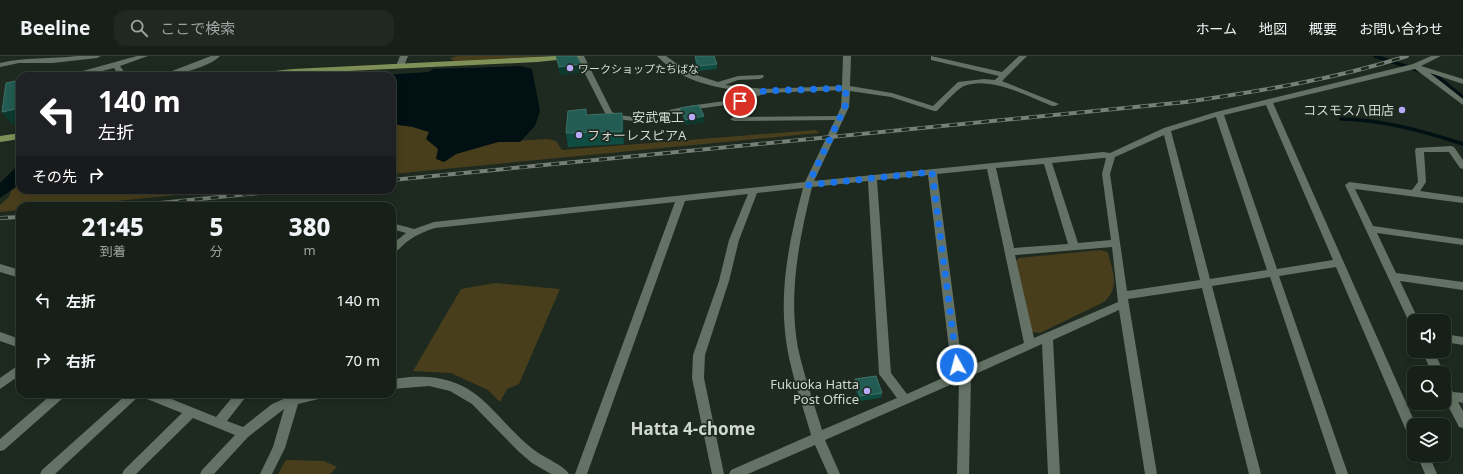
<!DOCTYPE html>
<html lang="ja">
<head>
<meta charset="utf-8">
<style>
	:root { --surface:#162018; --page:#1f2821; --text:#f1f3f6; --muted:#9ea3a2; --line:#353e37 }
	body { margin:0; font-family:"Noto Sans","Noto Sans JP",sans-serif; background:var(--page); color:var(--text); height:100vh; display:flex; flex-direction:column; font-size:15px; white-space:nowrap }
	* { box-sizing:border-box; margin:0 }
	p { font-size:13px; color:var(--muted) }
	.icon { flex:none; width:22px; height:22px; fill:none; stroke:currentColor; stroke-width:2; stroke-linecap:round; stroke-linejoin:round }
	.map { position:relative; flex:1; overflow:hidden }
	.drawer { position:absolute; left:16px; top:146px; width:380px; height:196px; display:flex; flex-direction:column; background:var(--surface); border-radius:12px; box-shadow:0 2px 10px #0003,0 0 0 1px var(--line) }
	.drawer>* { flex:none }
	.banner { position:absolute; left:16px; top:16px; width:380px; height:122px; border-radius:12px; box-shadow:0 2px 10px #0003,0 0 0 1px var(--line); background:#202124; color:#fff; overflow:hidden }
	.buttons { position:absolute; left:1407px; top:258px; display:grid; gap:8px }
	.buttons a { display:grid; place-items:center; width:44px; height:44px; border-radius:8px; background:var(--surface); box-shadow:0 2px 10px #0003,0 0 0 1px var(--line); font-size:20px }
	.pin { position:absolute; display:grid; place-items:center; width:34px; height:34px; color:#fff; margin:-17px; border:2px solid #fff; border-radius:50%; box-shadow:0 1px 4px #0007 }
	.me { position:absolute; width:44px; margin:-22px; rotate:353deg; stroke-linejoin:round; filter:drop-shadow(0 0 3px #0008) }
	.turn { display:flex; align-items:center; gap:14px; height:84px; padding:0 16px; font-size:18px }
	.turn .icon { width:52px; height:52px; stroke-width:2.5 }
	.turn b { display:block; font-size:28px; line-height:34px }
	.then { display:flex; align-items:center; height:38px; padding:0 16px; background:#0003; gap:8px; font-size:15px }
	.eta { display:flex; justify-content:space-evenly; align-items:center; height:68px; text-align:center }
	.eta b { font-size:24px; font-weight:800; line-height:28px }
	ul { padding:0; list-style:none }
	li { display:flex; align-items:center; gap:12px; height:60px; padding:0 16px }
	li div { flex:1 }
	li b { display:block; font-size:15px }
	li em { font-style:normal }
	header { display:flex; align-items:center; gap:24px; box-sizing:border-box; height:56px; padding:0 20px; background:var(--surface); border-bottom:1px solid var(--line) }
	header strong { font-size:19px }
	nav { display:flex; gap:22px; margin-inline-start:auto; font-size:14px }
	.search { width:280px; height:36px; background:var(--page); display:flex; align-items:center; gap:10px; box-sizing:border-box; padding:0 14px; border-radius:12px; color:var(--muted); font-size:15px }
	.map>svg:first-child { display:block }
</style>
</head>
<body>
<header>
<strong>Beeline</strong>
<div class="search"><svg class="icon" aria-label="search" viewBox="0 0 24 24"><circle cx="10" cy="10" r="6"/><path d="M15 15l6 6"/></svg>ここで検索</div>
<nav><a>ホーム</a><a>地図</a><a>概要</a><a>お問い合わせ</a></nav>
</header>
<div class="map">
<svg width="1463" height="418" viewBox="0 0 1463 418">
	<rect width="100%" height="100%" fill="#1e2a20"/>
	<!-- green -->
	<path fill="#493e1c" d="M458 0H547L454 5 450 2Z
		M392 68 413 71 429 76 444 106 456 98 498 86 547 83 556 85 562 94 816 74 819 77 392 118Z
		M20 128V134H229L64 150H20V154L0 156V149L9 141 11 135Z
		M1100 194 1108 196C1112 216 1121 230 1104 246L1040 277 1032 276 1016 205 1019 202Z
		M495 227 560 233 519 328 507 333 500 346 488 334 451 317 413 315 461 233Z
		M286 404 324 405 337 411 330 418H278Z"/>
	<!-- water -->
	<path fill="#011113" d="M521 10 532 13 540 55 535 70 520 86H498L456 98 444 106 436 103 438 93 426 83 429 76 413 71 392 68V20H368L428 16 434 13Z
		M20 107V128L0 142V127Z"/>
	<g fill="none" stroke-linecap="round" stroke-linejoin="round">
		<!-- stream -->
		<path stroke="#011113" stroke-width="3.5" d="M1375 0 1420 15
			M1428 18 1438 21 1463 41
			M1341 63C1384 64 1423 75 1463 88"/>
		<!-- minor -->
		<path fill="#647265" fill-rule="evenodd" d="M77 0H101L97 2 53 7H19L0 11V7C26 1 51 3 77 0Z
			M137 0H148L120 10 127 20H119L114 12 84 20H71L72 18Z
			M211 0H220C210 11 174 20 159 20Z
			M400 0H408L404 10 400 12 396 10Z
			M576 0H584L612 56 618 59 634 61 689 50 739 43 754 36C720 33 682 27 657 0H666L690 17 718 26 738 20 763 19 764 21 760 23 738 24 725 29 764 33 842 30 843 0H851L850 30 892 37 933 50 958 26 984 23 995 24 999 20 931 4V0L1002 16 1019 0H1027L1002 25 1059 48 1055 50H1052C1027 40 991 20 964 30 957 33 943 49 937 55H934L891 41 850 35 849 51 814 125 1103 96 1110 97 1164 72 1216 56 1413 8 1431 0H1441L1421 10 1463 23V28L1430 17 1463 43V49L1415 13 1273 47 1416 369H1414V384L1410 383 1408 379 1336 211 1279 220 1348 418H1336L1270 221 1212 230 1261 418H1249L1202 232 1128 243 1157 418H1145L1119 254 1053 284 1060 418H1048L1042 288 971 320 969 418H957L959 325 825 384 840 418H828L815 389 748 418H729L731 414 811 379C803 350 792 321 787 291 778 236 789 185 803 132L757 137 739 184 729 225 705 299 704 322 724 418H712L692 322 693 299 719 225 729 184 748 138 685 145 587 418H575L675 146 435 172C425 175 416 179 408 185 402 189 398 196 392 197V188L406 177 392 173V167L414 173 434 166 805 126 835 64 734 65 730 63 734 61 837 60 841 51 842 34 765 37 741 47 689 54 634 65 616 63 605 57ZM1266 49 1333 204 1277 213 1224 59ZM1216 61 1267 214 1210 223 1171 75ZM1164 79 1200 224 1127 235 1110 118 1115 101ZM1103 102H1106L1102 118 1111 184 1078 187 1052 107ZM1044 108 1068 188 1014 192 996 112ZM987 113 1024 287 966 312 962 308 937 118ZM928 119 951 309 956 316 907 338 891 317 877 124ZM868 125 879 318 897 342 822 374C814 347 804 320 798 292 788 238 799 184 812 131ZM1112 191 1118 246 1034 282 1015 199Z
			M1451 90 1454 91 1463 104V113L1460 112 1449 96H1424L1426 126 1420 135 1463 141V147L1355 133 1373 170 1463 183V189L1377 177 1396 217 1463 226V234L1400 225 1419 265H1414V270L1410 269 1409 266 1345 129 1349 126 1412 134 1418 126 1415 94 1416 92Z
			M0 208 20 214V222L0 216Z
			M0 276 20 283V292L0 285Z
			M1444 278 1463 281V289L1444 286Z
			M1422 295H1434L1444 317H1432Z
			M20 308V319L0 333V322Z
			M410 321C479 317 489 358 534 394 543 401 565 410 569 418H551L532 407 518 395 472 348 450 335 429 330 392 333V323Z
			M1444 324 1448 326 1453 336 1463 337V347L1458 346 1463 355V372L1459 371 1444 342Z
			M52 338H66L64 341 4 394 0 395V383Z
			M127 338H159L216 361 235 338H248L227 365 243 371 272 348 288 341 289 338H329L327 341 298 348 285 392 272 418H260L273 391 284 353 248 381 214 418H200L202 414 235 379 193 362 136 418H122L124 414 182 357 142 341 140 339 55 418H40L42 414Z
			M1417 399H1429L1437 418H1425Z"/>
		<!-- major -->
		<path fill="#809158" fill-rule="evenodd" d="M555 0H581L577 2 537 6 242 20 246 18 293 13Z
			M20 77V83L0 86V80Z"/>
		<!-- rail casing -->
		<g stroke="#768078" stroke-width="4">
			<path id="rail" d="M392 124 1186 46C1261 35 1335 23 1407 0
				M131 150 289 134
				M0 162 20 161"/>
		</g>
		<!-- rail -->
		<use href="#rail" stroke="#1e2a20" stroke-width="2.5" stroke-dasharray="8" stroke-linecap="butt"/>
	</g>
	<!-- wall -->
	<path fill="#0f4d43" d="M556 0 581 8 582 16 560 19Z
		M695 0 717 8V13L698 15 695 5Z
		M680 52 704 60V66L686 69 681 57Z
		M586 53 587 59 622 57 624 71V88L568 91 566 77Z
		M855 323 882 337 881 342 859 345 854 328Z"/>
	<!-- shaded-wall -->
	<path fill="#0c392e" d="M581 8 582 16 560 19 559 11Z
		M20 51V67L13 69 2 56Z
		M622 57 624 71V88L622 75Z
		M704 60V66L686 69V64Z"/>
	<!-- building -->
	<path fill="#235c52" stroke="#3e7066" d="M556 0H577L581 8 559 11Z
		M695 0H714L717 8 698 10Z
		M20 24V52L2 56 6 27Z
		M699 49 704 60 686 64 680 52Z
		M586 53V59L622 57V75L566 77 568 55Z
		M876 320 882 337 860 340 855 323Z"/>
	<g fill="none" stroke-linecap="round" stroke-linejoin="round">
		<!-- route -->
		<path stroke="#1a73e8" stroke-width="7" stroke-dasharray="0 12.6" d="M740 45 764 35 846 32 845 51 808 129 932 116 957 309"/>
	</g>
	<!-- markers -->
	<g fill="#b7abf8" stroke="#1e2a20" stroke-width="1.5">
		<circle cx="570" cy="12" r="4"/>
		<circle cx="1402" cy="54" r="4"/>
		<circle cx="692" cy="61" r="4"/>
		<circle cx="579" cy="79" r="4"/>
		<circle cx="867" cy="335" r="4"/>
	</g>
	<g text-anchor="middle" dominant-baseline="central" stroke-width="3.5" stroke-linejoin="round" paint-order="stroke">
		<!-- far-poi labels -->
		<g font-size="11" fill="#d0d8d1" stroke="#1e2a20" text-anchor="start">
			<text x="578" y="12">ワークショップたちばな</text>
		</g>
		<!-- poi labels -->
		<g font-size="13" fill="#d0d8d1" stroke="#1e2a20" text-anchor="end">
			<text x="1394" y="54">コスモス八田店</text>
			<text x="684" y="61">安武電工</text>
			<text x="587" y="79" text-anchor="start">フォーレスピアA</text>
			<text x="859" y="328">Fukuoka Hatta<tspan x="859" dy="15">Post Office</tspan></text>
		</g>
		<!-- near-neighbourhood labels -->
		<g font-size="17" font-weight="bold" fill="#d0d8d1" stroke="#1e2a20">
			<text x="693" y="372">Hatta 4-chome</text>
		</g>
	</g>
</svg>
<div class="buttons">
<a><svg class="icon" aria-label="sound" viewBox="0 0 24 24"><path d="M4 9h4l5-4v14l-5-4H4zM17 9q2 3 0 6"/></svg></a>
<a><svg class="icon" aria-label="search" viewBox="0 0 24 24"><circle cx="10" cy="10" r="6"/><path d="M15 15l6 6"/></svg></a>
<a><svg class="icon" aria-label="layers" viewBox="0 0 24 24"><path d="M12 4l9 5-9 5-9-5zM3 14l9 5 9-5"/></svg></a>
</div>
<div class="pin" style="left:740px;top:45px;background:#d93025"><svg class="icon" aria-label="arrive" viewBox="0 0 24 24"><path d="M6 21V4h12l-3 4 3 4H6"/></svg></div>
<svg class="me" style="left:957px;top:309px" viewBox="-20 -20 40 40"><circle r="17" fill="#1a73e8" stroke="#fff" stroke-width="3"/><path d="M0-11L8 9 0 5-8 9z" fill="#fff"/></svg>
<div class="banner">
<div class="turn"><svg class="icon" aria-label="left" viewBox="0 0 24 24"><path d="M17 20v-9H6M10 6l-5 5 5 5"/></svg><div><b>140 m</b>左折</div></div>
<div class="then">その先<svg class="icon" aria-label="right" viewBox="0 0 24 24"><path d="M7 20v-9h11M14 6l5 5-5 5"/></svg></div>
</div>
<section class="drawer">
<div class="eta">
<div><b>21:45</b><p>到着</p></div>
<div><b>5</b><p>分</p></div>
<div><b>380</b><p>m</p></div>
</div>
<ul>
<li><svg class="icon" aria-label="left" viewBox="0 0 24 24"><path d="M17 20v-9H6M10 6l-5 5 5 5"/></svg><div><b>左折</b></div><em>140 m</em></li>
<li><svg class="icon" aria-label="right" viewBox="0 0 24 24"><path d="M7 20v-9h11M14 6l5 5-5 5"/></svg><div><b>右折</b></div><em>70 m</em></li>
</ul>
</section>
</div>
</body>
</html>
